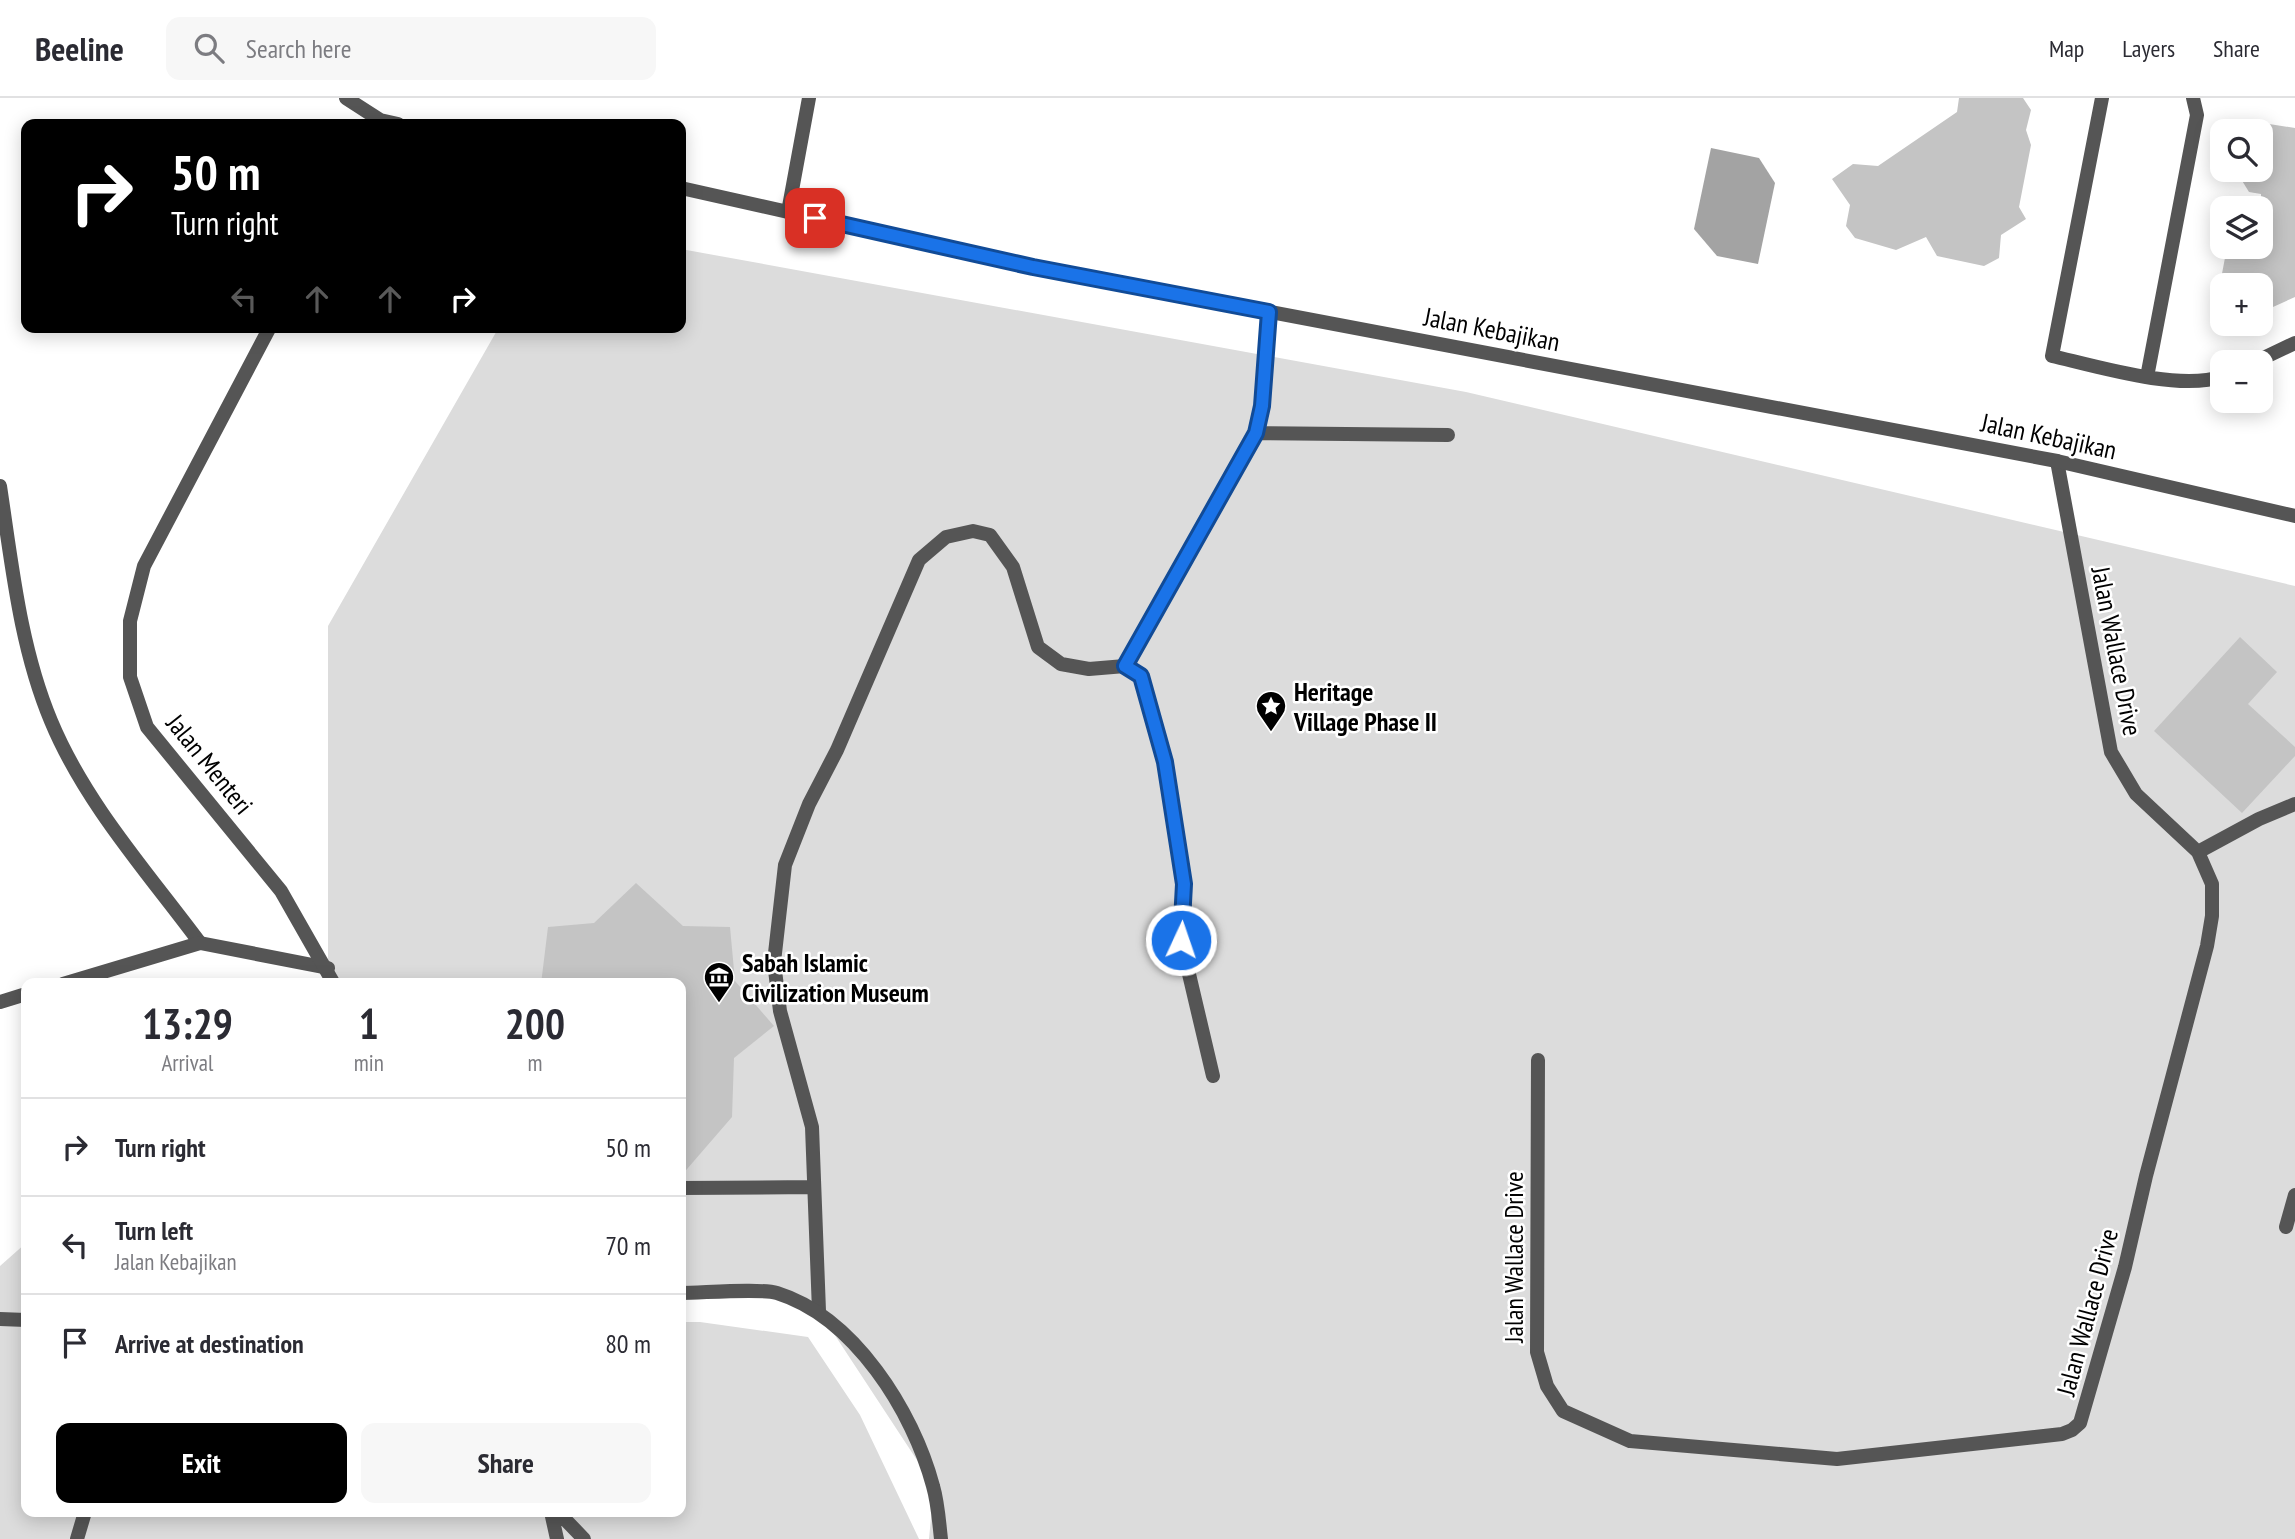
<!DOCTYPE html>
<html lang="en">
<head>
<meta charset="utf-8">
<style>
	:root { --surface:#fff; --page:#f7f7f7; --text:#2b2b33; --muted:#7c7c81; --line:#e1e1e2; --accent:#000 }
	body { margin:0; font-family:"PT Sans Narrow",sans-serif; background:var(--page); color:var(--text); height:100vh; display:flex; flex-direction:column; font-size:26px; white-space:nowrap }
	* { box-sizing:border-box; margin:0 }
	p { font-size:23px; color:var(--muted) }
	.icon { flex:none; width:38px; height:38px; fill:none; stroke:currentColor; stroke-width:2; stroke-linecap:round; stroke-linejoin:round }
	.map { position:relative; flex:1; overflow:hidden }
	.drawer { position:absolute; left:21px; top:880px; width:665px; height:539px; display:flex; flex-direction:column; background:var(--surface); border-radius:14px; box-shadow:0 4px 18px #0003 }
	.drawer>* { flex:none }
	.top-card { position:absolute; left:21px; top:21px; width:665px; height:214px; border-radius:14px; box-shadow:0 4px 18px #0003; background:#000; color:#fff; overflow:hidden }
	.fabs { position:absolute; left:2210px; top:21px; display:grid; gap:14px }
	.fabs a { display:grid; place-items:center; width:63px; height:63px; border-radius:14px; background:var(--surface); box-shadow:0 4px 18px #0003; font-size:35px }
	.pin { position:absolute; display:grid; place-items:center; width:60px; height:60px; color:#fff; margin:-30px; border-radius:14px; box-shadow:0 4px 10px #0006 }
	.me { position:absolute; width:77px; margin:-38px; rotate:3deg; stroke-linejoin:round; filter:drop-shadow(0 0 5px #0008) }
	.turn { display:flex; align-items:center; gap:24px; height:147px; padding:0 35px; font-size:32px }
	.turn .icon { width:91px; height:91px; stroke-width:2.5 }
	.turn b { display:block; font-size:49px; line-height:60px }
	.lanes { display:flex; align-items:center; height:66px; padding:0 35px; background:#0003; justify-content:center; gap:35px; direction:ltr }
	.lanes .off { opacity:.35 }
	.eta { display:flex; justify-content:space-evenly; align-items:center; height:119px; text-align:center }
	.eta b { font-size:42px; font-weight:700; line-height:49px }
	.cta { display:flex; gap:14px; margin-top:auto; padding:14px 35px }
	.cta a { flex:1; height:80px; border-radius:14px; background:var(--accent); color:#fff; font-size:28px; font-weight:700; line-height:80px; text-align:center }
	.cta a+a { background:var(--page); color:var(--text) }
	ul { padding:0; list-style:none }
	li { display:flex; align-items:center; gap:21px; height:98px; padding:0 35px; border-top:2px solid var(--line) }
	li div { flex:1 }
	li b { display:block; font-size:26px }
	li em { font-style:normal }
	header { display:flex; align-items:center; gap:42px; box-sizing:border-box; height:98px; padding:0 35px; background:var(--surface); border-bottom:2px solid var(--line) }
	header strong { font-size:33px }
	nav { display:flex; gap:38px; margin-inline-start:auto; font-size:24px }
	.search { width:490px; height:63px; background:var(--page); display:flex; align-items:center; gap:18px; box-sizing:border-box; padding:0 24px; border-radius:14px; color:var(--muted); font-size:26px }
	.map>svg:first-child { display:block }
</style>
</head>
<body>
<header>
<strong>Beeline</strong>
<div class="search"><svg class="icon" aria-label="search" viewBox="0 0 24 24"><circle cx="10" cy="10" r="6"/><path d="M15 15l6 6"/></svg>Search here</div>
<nav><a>Map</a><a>Layers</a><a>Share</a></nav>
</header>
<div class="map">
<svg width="2295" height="1441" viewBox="0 0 2295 1441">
	<rect width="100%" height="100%" fill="#fff"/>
	<!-- green -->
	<path fill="#dcdcdc" d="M681 151 1466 294 2295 488V1441H929L934 1388 819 1213 775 1194 681 1195V886H335L328 870V528L499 229H681Z
		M26 1145V1414H681V1224H700L808 1239 860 1317 919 1441H0V1168Z"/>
	<!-- water -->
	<path fill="#a3a3a3" d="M1711 50 1759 60 1775 85 1758 166 1717 158 1694 131Z"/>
	<!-- building -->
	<path fill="#c4c4c4" d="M1959 0H2023L2031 12 2026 32 2031 47 2019 109 2026 121 2001 137 1999 160 1984 168 1937 158 1926 139 1896 152 1855 140 1846 128 1850 107 1832 81 1853 66 1878 68 1957 14Z
		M2263 25 2295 30V199L2273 209 2261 196V187L2221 181 2227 149H2261V96L2249 94 2241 81 2243 72H2261V33H2251Z
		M2240 539 2277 574 2248 606 2295 649V658L2242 715 2154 633Z
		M636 785 683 828 730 829 735 883 774 928 734 960 732 1019 681 1078V886H541L548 829 594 825Z"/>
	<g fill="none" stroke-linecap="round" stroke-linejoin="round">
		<!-- service -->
		<path stroke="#555" stroke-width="14" d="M1256 335 1262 308 1269 213
			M0 388C12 467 20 549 51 623 85 705 148 775 200 845
			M1125 568 1256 335 1448 337
			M681 1090 814 1089
			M819 1213 812 1029 780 913 774 864 785 767 809 706 837 652 919 462 946 439 973 433 990 437 1013 469 1038 549 1061 566 1089 571 1125 568 1141 578 1165 664 1184 786 1181 842 1213 978
			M0 1221 26 1222
			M551 1414 557 1441
			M558 1414 584 1441
			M77 1441 85 1414"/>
		<!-- minor -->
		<path stroke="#555" stroke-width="14" d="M2102 0 2052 258C2095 268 2182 294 2222 278
			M788 114 809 0
			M2255 264 2295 245
			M2147 279 2197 17 2193 0
			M2198 754 2259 721 2295 706
			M63 886 200 845 328 870
			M0 904 26 896
			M1538 962 1537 1254 1547 1288 1563 1313 1630 1343 1837 1361 2062 1336 2072 1332 2080 1325 2125 1169 2146 1078 2207 848 2212 818V786L2198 754 2136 696 2111 654 2057 363
			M2286 1129 2295 1097"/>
		<!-- tertiary -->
		<path stroke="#555" stroke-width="14" d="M346 0 380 22 398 26
			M681 90 1033 169 2057 363 2295 418
			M270 229 144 468 130 523V579L147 629 281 793 334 886
			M681 1195C702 1195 760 1190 777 1195 854 1219 913 1313 933 1388 938 1405 939 1424 941 1441"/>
	</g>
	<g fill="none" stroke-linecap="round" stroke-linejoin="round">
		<!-- route casing -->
		<g stroke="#114b97" stroke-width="18">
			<path id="route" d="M815 120 1033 169 1269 214 1262 308 1256 335 1125 568 1141 578 1165 664 1184 786 1181 842"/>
		</g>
		<!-- route -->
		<use href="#route" stroke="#1a73e8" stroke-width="12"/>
	</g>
	<!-- icons -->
	<defs>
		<g id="sight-pin" transform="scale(1.575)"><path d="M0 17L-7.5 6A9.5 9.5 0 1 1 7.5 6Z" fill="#000" stroke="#fff"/><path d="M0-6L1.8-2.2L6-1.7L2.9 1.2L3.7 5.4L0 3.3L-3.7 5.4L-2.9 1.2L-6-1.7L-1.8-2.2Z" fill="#fff"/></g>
		<g id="museum-pin" transform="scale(1.575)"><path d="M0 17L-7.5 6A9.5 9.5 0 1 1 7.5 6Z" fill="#000" stroke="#fff"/><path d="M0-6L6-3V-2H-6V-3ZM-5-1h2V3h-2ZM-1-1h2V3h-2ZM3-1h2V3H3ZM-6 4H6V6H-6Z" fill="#fff"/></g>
	</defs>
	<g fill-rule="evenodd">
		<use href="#sight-pin" x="1271" y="608"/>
		<use href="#museum-pin" x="719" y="879"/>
	</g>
	<g text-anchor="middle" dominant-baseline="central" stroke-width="5" stroke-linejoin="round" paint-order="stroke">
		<!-- street labels -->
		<g font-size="26" fill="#000" stroke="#fff">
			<text transform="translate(1492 231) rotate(11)">Jalan Kebajikan</text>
			<text transform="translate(2049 338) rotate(12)">Jalan Kebajikan</text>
			<text transform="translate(2117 553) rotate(79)">Jalan Wallace Drive</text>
			<text transform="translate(210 666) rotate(51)">Jalan Menteri</text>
			<text transform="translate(1513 1159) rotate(-90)">Jalan Wallace Drive</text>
			<text transform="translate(2087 1214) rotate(-75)">Jalan Wallace Drive</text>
		</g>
		<!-- poi labels -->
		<g font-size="26" font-weight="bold" fill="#000" stroke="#fff" text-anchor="start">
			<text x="1294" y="593">Heritage<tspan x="1294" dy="30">Village Phase II</tspan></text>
			<text x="742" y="864">Sabah Islamic<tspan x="742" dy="30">Civilization Museum</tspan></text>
		</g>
	</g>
</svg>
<div class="fabs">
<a><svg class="icon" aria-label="search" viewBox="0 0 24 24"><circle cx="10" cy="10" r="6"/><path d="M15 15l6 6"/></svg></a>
<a><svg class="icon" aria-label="layers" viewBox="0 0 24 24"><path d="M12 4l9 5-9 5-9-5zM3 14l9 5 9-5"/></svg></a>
<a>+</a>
<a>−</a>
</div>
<div class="pin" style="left:815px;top:120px;background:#d93025"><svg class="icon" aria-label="arrive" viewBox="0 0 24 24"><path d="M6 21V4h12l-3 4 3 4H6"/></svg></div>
<svg class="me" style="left:1181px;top:842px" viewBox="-20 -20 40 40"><circle r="17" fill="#1a73e8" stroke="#fff" stroke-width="3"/><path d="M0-11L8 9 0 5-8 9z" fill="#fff"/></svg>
<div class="top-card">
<div class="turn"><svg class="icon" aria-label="right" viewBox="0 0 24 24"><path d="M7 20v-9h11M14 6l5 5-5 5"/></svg><div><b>50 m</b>Turn right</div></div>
<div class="lanes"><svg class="icon off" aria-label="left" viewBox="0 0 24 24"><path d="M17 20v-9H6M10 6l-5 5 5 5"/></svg><svg class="icon off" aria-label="ahead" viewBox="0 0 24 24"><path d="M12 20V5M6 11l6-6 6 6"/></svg><svg class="icon off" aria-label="ahead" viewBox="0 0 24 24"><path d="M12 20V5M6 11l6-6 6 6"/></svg><svg class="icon" aria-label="right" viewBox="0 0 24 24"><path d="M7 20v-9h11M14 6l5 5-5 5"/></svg></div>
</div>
<section class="drawer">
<div class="eta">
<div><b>13:29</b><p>Arrival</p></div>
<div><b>1</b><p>min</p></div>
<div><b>200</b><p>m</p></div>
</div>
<ul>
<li><svg class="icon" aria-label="right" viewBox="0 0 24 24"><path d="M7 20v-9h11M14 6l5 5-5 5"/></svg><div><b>Turn right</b></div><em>50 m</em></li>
<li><svg class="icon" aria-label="left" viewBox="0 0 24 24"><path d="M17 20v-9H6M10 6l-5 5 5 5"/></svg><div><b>Turn left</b><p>Jalan Kebajikan</p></div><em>70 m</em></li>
<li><svg class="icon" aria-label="arrive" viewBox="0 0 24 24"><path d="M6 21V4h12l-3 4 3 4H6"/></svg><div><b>Arrive at destination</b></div><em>80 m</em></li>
</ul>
<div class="cta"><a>Exit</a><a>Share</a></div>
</section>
</div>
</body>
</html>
